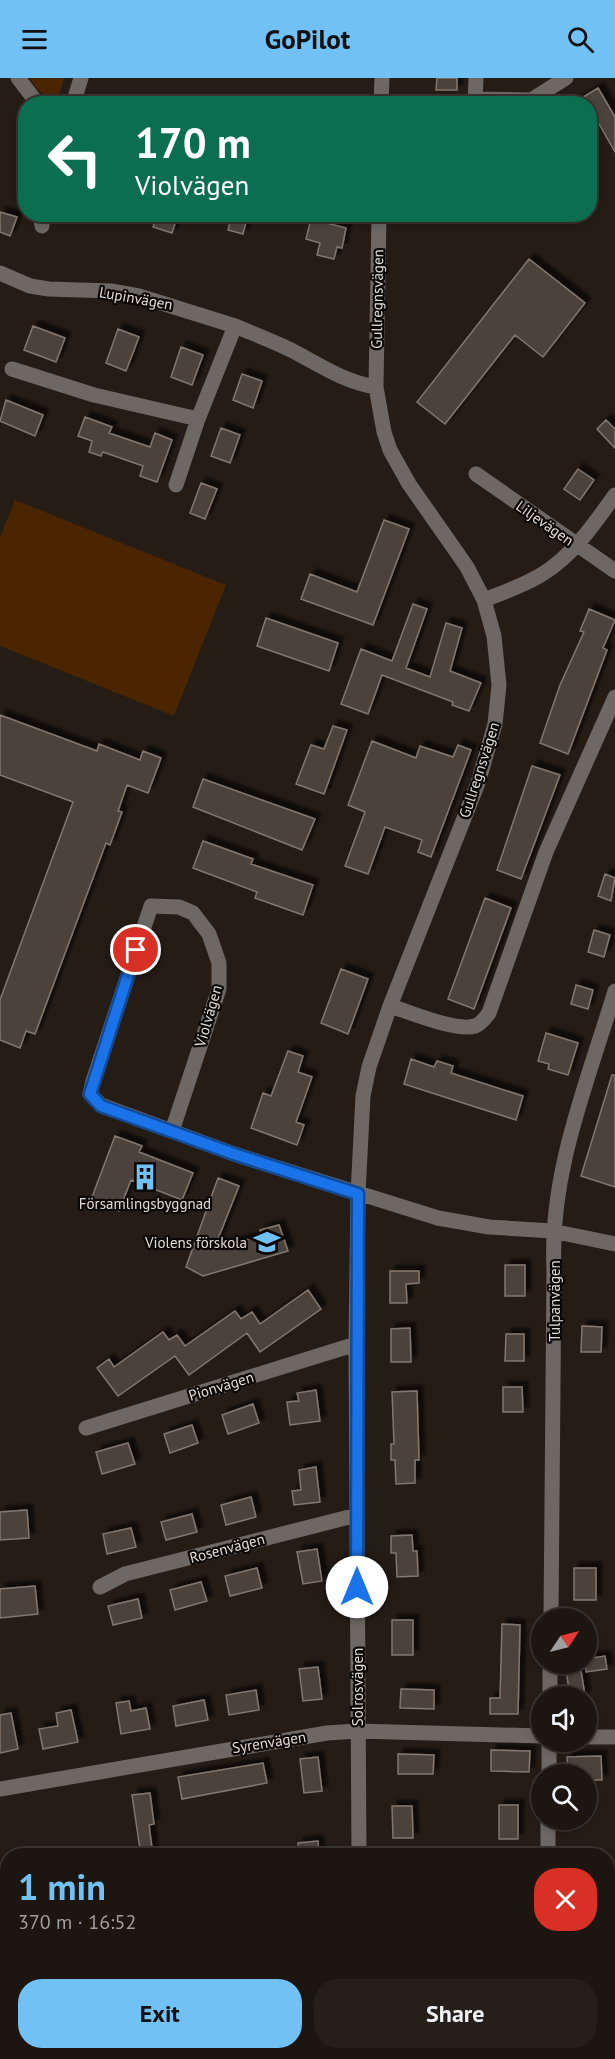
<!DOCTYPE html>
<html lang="en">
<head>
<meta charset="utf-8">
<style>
	:root { --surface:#1c1510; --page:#251e19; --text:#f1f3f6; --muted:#a09f9f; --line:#3a3430; --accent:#72c1f5 }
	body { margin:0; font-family:"PT Sans",sans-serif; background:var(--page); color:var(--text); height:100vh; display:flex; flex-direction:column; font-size:22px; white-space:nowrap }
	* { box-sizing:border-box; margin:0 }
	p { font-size:20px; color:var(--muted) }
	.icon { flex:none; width:33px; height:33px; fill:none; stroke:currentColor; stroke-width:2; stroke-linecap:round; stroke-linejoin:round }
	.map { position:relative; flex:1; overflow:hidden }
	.sheet { position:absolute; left:0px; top:1770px; width:615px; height:212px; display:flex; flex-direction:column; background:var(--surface); border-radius:24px 24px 0 0; box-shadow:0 3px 9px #0003,0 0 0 2px var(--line) }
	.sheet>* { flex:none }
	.top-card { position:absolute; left:18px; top:18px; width:579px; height:126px; border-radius:24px; box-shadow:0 3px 9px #0003,0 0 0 2px var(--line); background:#0b6e4f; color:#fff; overflow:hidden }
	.needle { width:39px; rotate:55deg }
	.fabs { position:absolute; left:531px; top:1530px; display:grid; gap:12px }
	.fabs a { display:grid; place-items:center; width:66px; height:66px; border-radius:50%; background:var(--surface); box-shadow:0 3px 9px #0003,0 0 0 2px var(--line); font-size:30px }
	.pin { position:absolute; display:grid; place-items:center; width:51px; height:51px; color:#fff; margin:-26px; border:3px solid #fff; border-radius:50%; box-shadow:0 2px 6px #0007 }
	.me { position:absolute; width:66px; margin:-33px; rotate:0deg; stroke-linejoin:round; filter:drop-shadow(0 0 4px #0008) }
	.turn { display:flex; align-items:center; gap:21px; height:126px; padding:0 18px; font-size:27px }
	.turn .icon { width:78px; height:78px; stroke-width:2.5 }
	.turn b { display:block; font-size:42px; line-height:51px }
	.round { display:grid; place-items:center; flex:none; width:63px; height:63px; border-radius:24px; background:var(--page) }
	.headline { display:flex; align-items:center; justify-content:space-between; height:102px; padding:0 18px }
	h1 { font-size:36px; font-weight:800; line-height:45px; color:var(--accent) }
	.cta { display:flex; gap:12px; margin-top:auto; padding:12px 18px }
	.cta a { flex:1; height:69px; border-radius:24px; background:var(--accent); color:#111; font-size:24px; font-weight:800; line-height:69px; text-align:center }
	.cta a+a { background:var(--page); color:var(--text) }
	header { display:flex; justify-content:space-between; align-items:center; height:78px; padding:0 18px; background:var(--accent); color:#111; font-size:27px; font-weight:800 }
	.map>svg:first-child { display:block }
</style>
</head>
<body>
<header><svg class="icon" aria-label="menu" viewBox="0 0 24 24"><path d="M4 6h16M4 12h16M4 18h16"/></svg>GoPilot<svg class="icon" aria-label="search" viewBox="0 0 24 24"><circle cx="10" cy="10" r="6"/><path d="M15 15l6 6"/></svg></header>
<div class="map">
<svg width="615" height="1981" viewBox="0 0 615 1981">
	<defs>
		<filter id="shadow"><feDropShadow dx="5.5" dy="-5.5" stdDeviation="1.5" flood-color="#0009"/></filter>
	</defs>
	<rect width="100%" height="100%" fill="#251c15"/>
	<!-- green -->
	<path fill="#4a2500" d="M30 0H64L57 25 37 11Z
		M15 422 226 507 174 638 0 568V459Z"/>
	<!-- building -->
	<path fill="#4c423a" stroke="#82776e" stroke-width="1.5" filter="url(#shadow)" d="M437 0H457V12H436Z
		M598 10 615 39V74L594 37 590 40V26H572Z
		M0 134 17 139 10 158 0 154Z
		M157 136H178L172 155 153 149Z
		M232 136H248L243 156 228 152Z
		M311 141 346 150 342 170 337 169 334 181 317 177 320 165 306 161Z
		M529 181 585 225 543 279 515 257 445 346 417 324Z
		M33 248 65 260 56 284 24 272Z
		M118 251 139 259 126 293 106 285Z
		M181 269 203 277 192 307 171 299Z
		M242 296 262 303 253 330 233 322Z
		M6 322 43 337 35 358 0 343Z
		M85 339 112 349 109 355 150 369 155 355 172 362 157 404 140 398 143 388 103 374 101 378 89 374 92 363 78 358Z
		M606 342 615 351V370L597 351Z
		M221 350 240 357 230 385 211 378Z
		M578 391 594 402 580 422 564 411Z
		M201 405 217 411 205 441 190 435Z
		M384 442 409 451 373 547 301 521 310 496 357 514Z
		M413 526 427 531 406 590 430 599 446 545 462 550 450 593 481 605 469 633 452 627 453 624 382 597 368 636 341 626 361 571 392 583Z
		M589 531 615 542 603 570 607 572 568 676 540 665 560 607 584 554 580 553Z
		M266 540 338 565 329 593 257 568Z
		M0 637 97 673 99 666 140 682 143 673 161 680 148 715 127 707 118 733 122 734 110 767 106 765 35 956 26 953 20 970 0 962V922L73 724 0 697Z
		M333 648 347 652 324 716 296 706 311 667 324 671Z
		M372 663 416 680 420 668 453 679 458 667 471 672 431 779 418 774 422 762 385 749 368 796 345 788 365 734 348 727Z
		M532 688 560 697 521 801 497 792Z
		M203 701 315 741 302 772 193 729Z
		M203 763 253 781 251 786 313 807 303 837 255 820 257 814 193 790Z
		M605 796 615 800 611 823 598 818Z
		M485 820 511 830 474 931 448 921Z
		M594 852 610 857 604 879 588 874Z
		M341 891 368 901 348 956 321 945Z
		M576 907 593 912 588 931 571 926Z
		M546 955 578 965 568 997 548 991 549 986 538 983Z
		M288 973 303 978 298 994 312 999 296 1044 304 1047 297 1067 251 1050 263 1015 271 1018Z
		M411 981 434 989 437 983 453 988 451 995 523 1018 516 1042 404 1006Z
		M612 997H615V1109L581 1098Z
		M115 1058 142 1068 139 1074 193 1095 182 1122 131 1102 119 1133 104 1127 102 1132 89 1127Z
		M218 1100 239 1108 214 1171 262 1157 260 1152 279 1147 288 1173 203 1198 186 1189Z
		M505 1187H525V1218H505Z
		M390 1193H419V1205L406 1206 407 1225H390Z
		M308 1212 321 1231 260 1274 247 1255 189 1297 175 1278 118 1318 97 1290 109 1281 114 1289 163 1254 169 1262 177 1257 185 1268 235 1233 241 1241 252 1234 260 1246Z
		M582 1248 602 1249 601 1274H581Z
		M410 1250 411 1284H391V1251Z
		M506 1256H524V1283H505Z
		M503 1309H522L523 1334H503Z
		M316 1312 320 1343 290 1347 287 1324 299 1323 297 1315Z
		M417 1313 419 1382H415V1405L396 1406 395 1382H391V1366H394L392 1314Z
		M253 1326 259 1345 228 1356 222 1337Z
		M192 1347 198 1365 170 1375 164 1356Z
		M128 1365 135 1386 102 1396 96 1374Z
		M316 1389 320 1424 294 1427 292 1413 301 1412 299 1392Z
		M251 1419 256 1439 226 1447 221 1427Z
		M27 1432 29 1460 0 1462V1434Z
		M192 1436 197 1454 166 1462 161 1444Z
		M131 1450 136 1469 107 1476 103 1456Z
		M412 1457 413 1473H417L418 1498 397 1499 396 1475H391V1458Z
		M317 1471 322 1503 303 1506 297 1474Z
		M257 1490 262 1510 230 1518 225 1498Z
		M574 1490H596V1522H574Z
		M201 1504 207 1523 175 1532 170 1512Z
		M35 1508 38 1536 0 1540V1511Z
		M138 1521 142 1540 113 1547 108 1528Z
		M392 1542H413V1577H392Z
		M502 1546 520 1547 518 1636H490V1620H500Z
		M605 1578 607 1591 586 1594V1581Z
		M565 1586H580L585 1618H570Z
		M318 1589 322 1621 303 1623 299 1591Z
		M401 1611 434 1612V1631L400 1630Z
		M256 1612 259 1632 229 1637 226 1617Z
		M204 1622 208 1642 176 1648 173 1628Z
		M129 1623 131 1633 146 1630 150 1651 121 1656 116 1625Z
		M71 1632 78 1664 43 1671 39 1651 58 1648 56 1635Z
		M11 1635 18 1671 0 1675V1637Z
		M491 1672 530 1673 529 1694 491 1693Z
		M398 1676 434 1677 433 1696H398Z
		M601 1678 602 1702H586V1696H568L567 1679Z
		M318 1679 322 1713 304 1715 300 1681Z
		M263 1685 267 1705 182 1721 178 1699Z
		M150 1715 154 1746 149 1747 153 1778H141L132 1717Z
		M499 1727H518V1761H499Z
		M392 1728H412L413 1760H393Z
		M318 1763 319 1778H299L298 1765Z"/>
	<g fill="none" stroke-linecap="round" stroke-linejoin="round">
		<!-- minor -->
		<path stroke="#6d6864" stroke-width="15" d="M18 0 38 26
			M475 21 531 22 566 0
			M73 26 81 0
			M381 26 382 0
			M475 26 476 0
			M40 136 42 148
			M0 195 30 208 49 211 111 213 139 218 235 248
			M12 291 94 317 198 341 235 248C254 256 273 263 291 272 320 287 344 304 376 309
			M476 396 615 493
			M176 407 198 341
			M484 522C504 514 526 507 544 495 574 476 594 446 615 417
			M390 928C410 934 456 954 475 948 481 946 485 940 489 935L546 774 615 619
			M172 1053 219 911V885L209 856 193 835 179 829 151 828 93 1003 90 1016 101 1027 234 1076 438 1140 489 1149 552 1153 615 1166
			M86 1350 356 1266
			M100 1509 125 1496 357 1437
			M551 1540 554 1191C549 1095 588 1003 615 913
			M550 1618V1586
			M586 1659H615
			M549 1696V1664
			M0 1711 327 1655 357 1653 542 1658
			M359 1778 356 1266 358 1116 363 1018 369 989 390 928 478 705 495 646 499 607 494 558 484 522 467 489 409 406 390 372 384 354 376 309 379 136
			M548 1778V1742
			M0 1847 8 1849
			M359 1974V1981
			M499 1981 519 1974"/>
	</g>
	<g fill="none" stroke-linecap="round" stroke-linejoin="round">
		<!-- route casing -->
		<g stroke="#114b97" stroke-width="15">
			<path id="route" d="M136 872 90 1016 101 1028 234 1076 358 1116 357 1509"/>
		</g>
		<!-- route -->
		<use href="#route" stroke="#1a73e8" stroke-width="10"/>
	</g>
	<!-- icons -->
	<defs>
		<g id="building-bare" transform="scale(2.07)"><path d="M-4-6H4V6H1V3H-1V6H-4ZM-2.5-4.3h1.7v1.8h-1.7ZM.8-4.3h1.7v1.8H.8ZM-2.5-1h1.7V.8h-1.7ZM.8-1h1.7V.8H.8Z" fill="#72c1f5" stroke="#0b0705" stroke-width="2.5" paint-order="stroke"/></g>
		<g id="school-bare" transform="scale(2.07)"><path d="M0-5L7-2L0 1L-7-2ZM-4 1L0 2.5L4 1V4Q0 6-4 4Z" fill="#72c1f5" stroke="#0b0705" stroke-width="2.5" paint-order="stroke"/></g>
	</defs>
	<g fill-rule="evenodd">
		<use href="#building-bare" x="145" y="1099"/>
		<use href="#school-bare" x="267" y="1164"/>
	</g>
	<g text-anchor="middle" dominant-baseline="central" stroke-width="4.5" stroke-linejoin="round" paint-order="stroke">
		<!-- street labels -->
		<g font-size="15" fill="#e2dcd7" stroke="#0b0705">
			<text transform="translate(136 220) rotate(10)">Lupinvägen</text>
			<text transform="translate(377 221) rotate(-89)">Gullregnsvägen</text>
			<text transform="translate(545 445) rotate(35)">Liljevägen</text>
			<text transform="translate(479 692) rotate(-72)">Gullregnsvägen</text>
			<text transform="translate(208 938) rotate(-74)">Violvägen</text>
			<text transform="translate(554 1223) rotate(-90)">Tulpanvägen</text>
			<text transform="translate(221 1308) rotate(-17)">Pionvägen</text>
			<text transform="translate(227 1470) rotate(-15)">Rosenvägen</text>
			<text transform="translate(357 1609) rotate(-90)">Solrosvägen</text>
			<text transform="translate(269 1664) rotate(-9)">Syrenvägen</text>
		</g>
		<!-- poi labels -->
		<g font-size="15" fill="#e2dcd7" stroke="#0b0705">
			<text x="145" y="1125">Församlingsbyggnad</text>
			<text x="247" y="1164" text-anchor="end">Violens förskola</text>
		</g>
	</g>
</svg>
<div class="fabs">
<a><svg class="needle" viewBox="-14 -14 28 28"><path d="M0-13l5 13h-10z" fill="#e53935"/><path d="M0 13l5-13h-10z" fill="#a09f9f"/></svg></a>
<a><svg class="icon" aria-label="sound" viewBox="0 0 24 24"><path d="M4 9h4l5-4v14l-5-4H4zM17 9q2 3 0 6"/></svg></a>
<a><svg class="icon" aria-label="search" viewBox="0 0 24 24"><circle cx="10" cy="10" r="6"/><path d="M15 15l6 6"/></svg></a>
</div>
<div class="pin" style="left:136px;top:872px;background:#d93025"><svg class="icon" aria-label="arrive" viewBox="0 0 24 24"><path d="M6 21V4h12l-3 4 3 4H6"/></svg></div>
<svg class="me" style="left:357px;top:1509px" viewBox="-20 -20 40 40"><circle r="19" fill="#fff"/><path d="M0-13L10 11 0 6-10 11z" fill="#1a73e8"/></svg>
<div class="top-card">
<div class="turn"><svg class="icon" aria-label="left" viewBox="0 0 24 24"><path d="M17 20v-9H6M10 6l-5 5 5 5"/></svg><div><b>170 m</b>Violvägen</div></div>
</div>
<section class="sheet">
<div class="headline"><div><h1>1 min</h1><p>370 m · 16:52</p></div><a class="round" style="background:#d93025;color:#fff"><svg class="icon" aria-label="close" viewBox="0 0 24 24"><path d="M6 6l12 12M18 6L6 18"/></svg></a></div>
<div class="cta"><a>Exit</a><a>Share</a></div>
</section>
</div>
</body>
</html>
